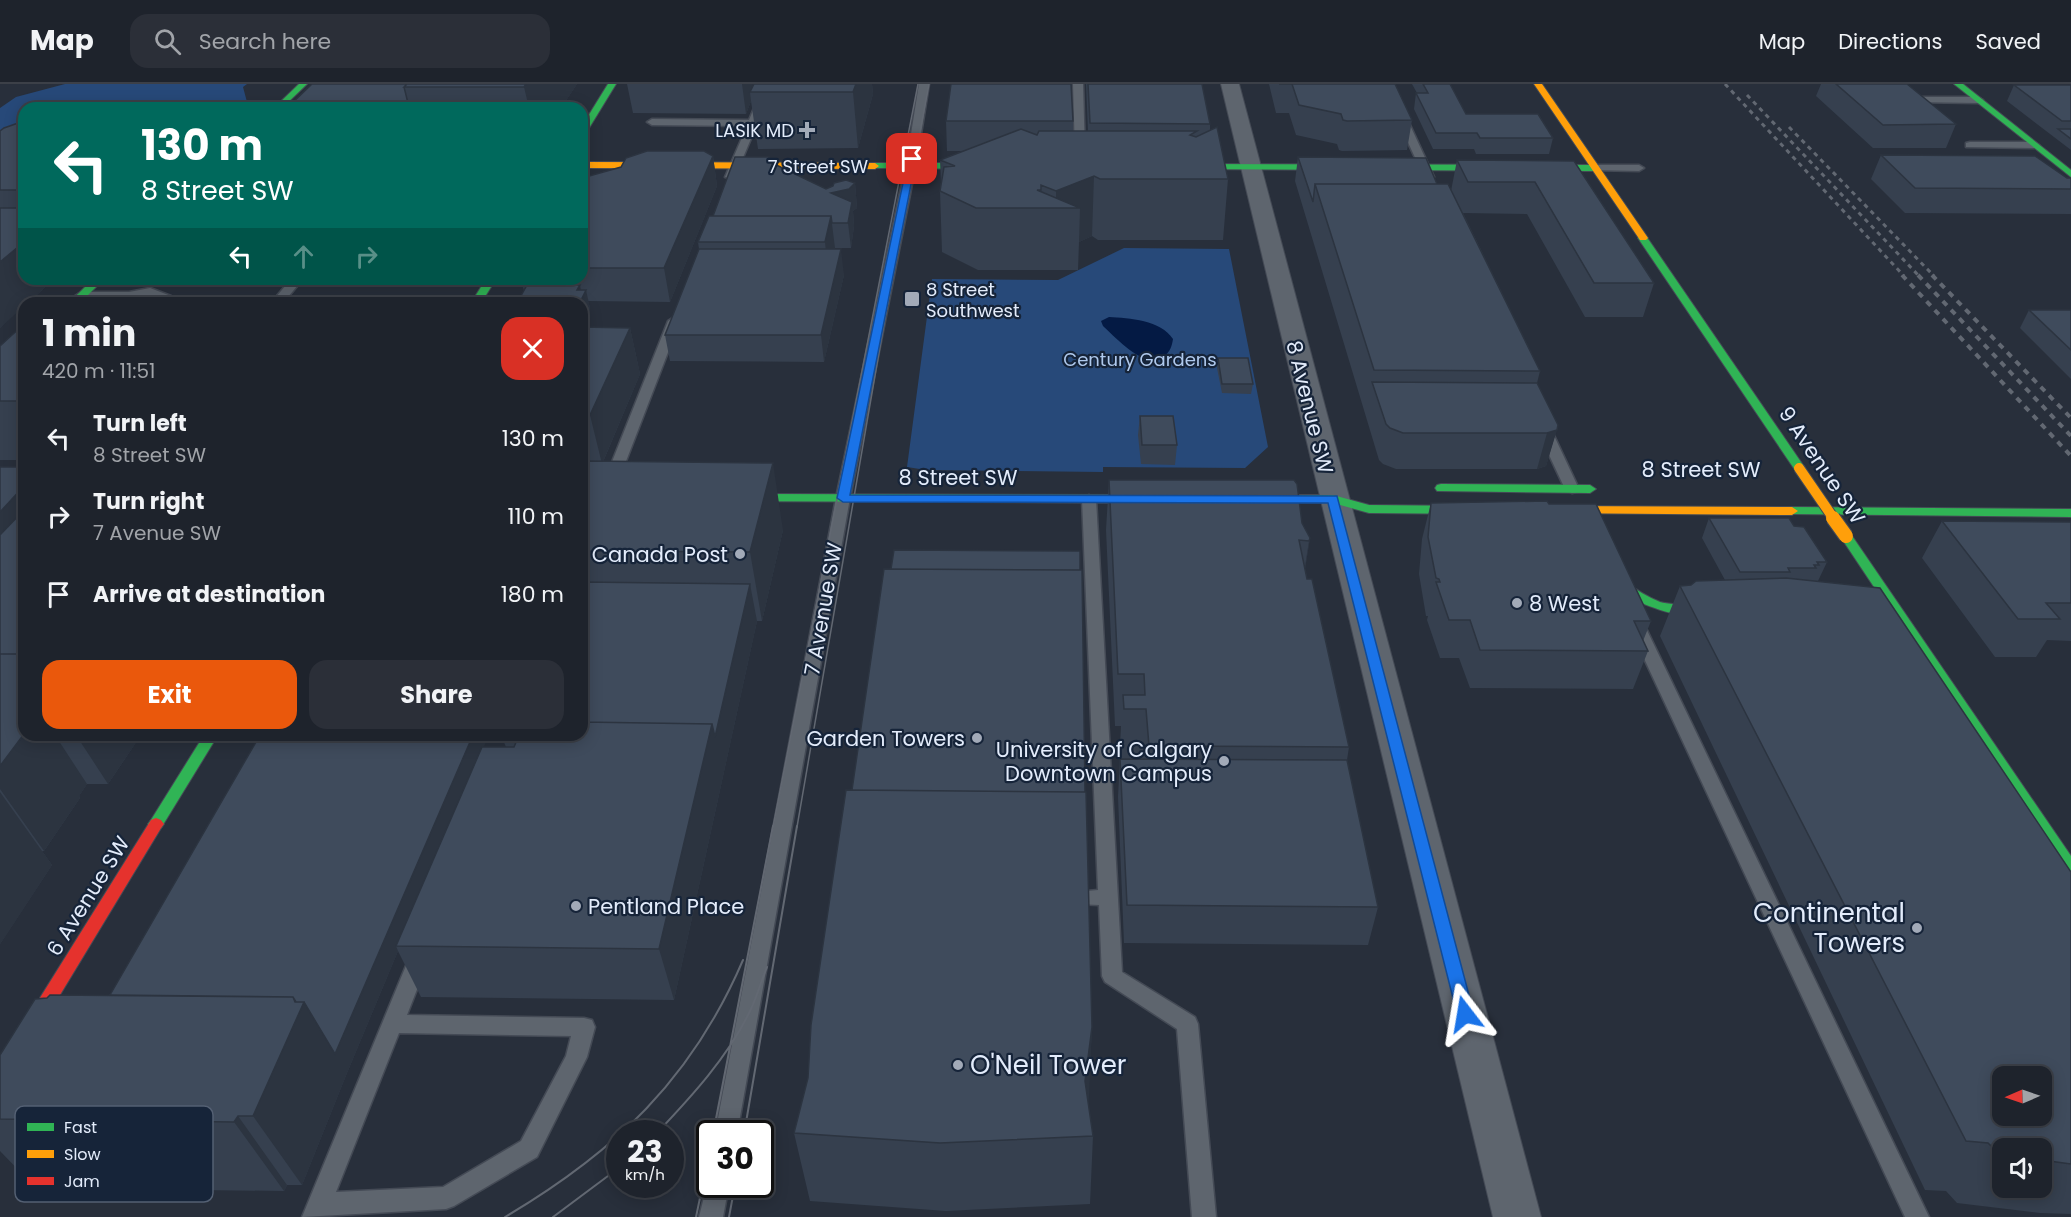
<!DOCTYPE html>
<html lang="en">
<head>
<meta charset="utf-8">
<style>
	:root { --surface:#1e232c; --page:#2b2f38; --text:#f1f3f6; --muted:#a1a4a9; --line:#3c4048; --accent:#ea580c }
	body { margin:0; font-family:Poppins,sans-serif; background:var(--page); color:var(--text); height:100vh; display:flex; flex-direction:column; font-size:22px; white-space:nowrap }
	* { box-sizing:border-box; margin:0 }
	p { font-size:20px; color:var(--muted) }
	.icon { flex:none; width:33px; height:33px; fill:none; stroke:currentColor; stroke-width:2; stroke-linecap:round; stroke-linejoin:round }
	.map { position:relative; flex:1; overflow:hidden }
	.sheet { position:absolute; left:18px; top:213px; width:570px; height:444px; display:flex; flex-direction:column; background:var(--surface); border-radius:18px; box-shadow:0 3px 15px #0003,0 0 0 2px var(--line) }
	.sheet>* { flex:none }
	.top-card { position:absolute; left:18px; top:18px; width:570px; height:183px; border-radius:18px; box-shadow:0 3px 15px #0003,0 0 0 2px var(--line); background:#00695c; color:#fff; overflow:hidden }
	.needle { width:39px; rotate:268deg }
	.controls { position:absolute; left:1992px; top:982px; display:grid; gap:12px }
	.controls a { display:grid; place-items:center; width:60px; height:60px; border-radius:12px; background:var(--surface); box-shadow:0 3px 15px #0003,0 0 0 2px var(--line); font-size:30px }
	.speed { position:absolute; left:606px; top:1036px; display:flex; gap:12px; font-size:30px; font-weight:700; text-align:center }
	.speed>* { display:grid; place-content:center; width:78px; height:78px; border-radius:50%; background:var(--surface); box-shadow:0 3px 15px #0003,0 0 0 2px var(--line); line-height:1 }
	.speed small { font-size:15px; font-weight:400 }
	.speed .limit { border:3px solid #111; border-radius:9px; background:#fff; color:#111 }
	.pin { position:absolute; display:grid; place-items:center; width:51px; height:51px; color:#fff; margin:-26px; border-radius:12px; box-shadow:0 3px 9px #0006 }
	.me { position:absolute; width:66px; margin:-33px; rotate:346deg; stroke-linejoin:round; filter:drop-shadow(0 0 4px #0008) }
	.turn { display:flex; align-items:center; gap:21px; height:126px; padding:0 24px; font-size:27px }
	.turn .icon { width:78px; height:78px; stroke-width:2.5 }
	.turn b { display:block; font-size:42px; line-height:51px }
	.lanes { display:flex; align-items:center; height:57px; padding:0 24px; background:#0003; justify-content:center; gap:30px; direction:ltr }
	.lanes .off { opacity:.35 }
	.round { display:grid; place-items:center; flex:none; width:63px; height:63px; border-radius:18px; background:var(--page) }
	.headline { display:flex; align-items:center; justify-content:space-between; height:102px; padding:0 24px }
	h1 { font-size:36px; font-weight:700; line-height:45px }
	.primary-button { display:flex; gap:12px; margin-top:auto; padding:12px 24px }
	.primary-button a { flex:1; height:69px; border-radius:18px; background:var(--accent); color:#fff; font-size:24px; font-weight:700; line-height:69px; text-align:center }
	.primary-button a+a { background:var(--page); color:var(--text) }
	ul { padding:0; list-style:none }
	li { display:flex; align-items:center; gap:18px; height:78px; padding:0 24px }
	li div { flex:1 }
	li b { display:block; font-size:22px }
	li em { font-style:normal }
	header { display:flex; align-items:center; gap:36px; box-sizing:border-box; height:84px; padding:0 30px; background:var(--surface); border-bottom:2px solid var(--line) }
	header strong { font-size:28px }
	nav { display:flex; gap:33px; margin-inline-start:auto; font-size:21px }
	.search { width:420px; height:54px; background:var(--page); display:flex; align-items:center; gap:15px; box-sizing:border-box; padding:0 21px; border-radius:18px; color:var(--muted); font-size:22px }
	.map>svg:first-child { display:block }
</style>
</head>
<body>
<header>
<strong>Map</strong>
<div class="search"><svg class="icon" aria-label="search" viewBox="0 0 24 24"><circle cx="10" cy="10" r="6"/><path d="M15 15l6 6"/></svg>Search here</div>
<nav><a>Map</a><a>Directions</a><a>Saved</a></nav>
</header>
<div class="map">
<svg width="2071" height="1133" viewBox="0 0 2071 1133">
	<rect width="100%" height="100%" fill="#282f3b"/>
	<!-- green -->
	<path fill="#274979" d="M65 0H247L243 3 247 18 240 24H24V63H0V24L16 13Z
		M1124 164 1229 165 1268 363 1245 384 1103 383V388L926 386 907 383 932 195 1058 196Z"/>
	<!-- water -->
	<path fill="#041a44" d="M1109 233C1129 234 1161 236 1173 255 1172 262 1170 268 1164 272 1147 288 1116 254 1103 242L1101 237Z"/>
	<g fill="none" stroke-linecap="round" stroke-linejoin="round">
		<!-- lane casing -->
		<g stroke="#444a55" stroke-width="3">
			<path id="lane" d="M764 0H774L734 95 725 93 747 42 652 41 647 38 652 35 749 36Z
				M919 0H929L917 75 850 414 737 1050H715L836 414 907 75Z
				M1073 0H1083L1085 70 1080 73 1075 70Z
				M1381 0H1391L1434 93 1433 95 1424 93Z
				M1916 13H1978L1983 16 1978 19 1913 18V14Z
				M1970 58H2034L2039 61 2034 64 1966 63V59Z
				M1594 81H1639L1644 84 1639 87 1590 86V82Z
				M291 195H303L283 219H271Z
				M150 204 171 212 165 216 150 212 129 216H81L75 212 81 208H129Z
				M338 213H399L405 217 404 219H325Z
				M674 233 680 237 618 398 611 402 606 401 604 398 668 237Z
				M1543 339 1550 343 1579 405 1577 408 1572 409 1565 405 1536 343Z
				M1089 411 1096 415 1122 888 1195 933 1198 940 1216 1133H1192L1177 945 1105 898 1102 892 1099 821 1077 820 1074 814 1077 808 1098 806 1082 415Z
				M1635 533 1641 534 1643 538 1929 1133H1905L1627 538 1629 534Z
				M420 864 427 866 430 872 407 931 584 934 592 936 595 943 587 973 537 1073 454 1122 446 1125 302 1133 410 872 413 866ZM399 949 571 952 566 972 521 1057 443 1103 336 1108Z
				M709 1093 710 1101H729L723 1133H699Z"/>
		</g>
		<!-- street casing -->
		<g stroke="#444a55" stroke-width="2">
			<path id="street" d="M1221 0H1239L1541 1133H1493Z"/>
		</g>
		<!-- fast casing -->
		<g stroke="#444a55" stroke-width="2">
			<path id="fast" d="M299 0H307L282 24H274Z
				M608 0H616L586 49 582 51V42Z
				M1954 0H1963L2071 86V93Z
				M875 79H986L990 82 986 85 872 84V80Z
				M1182 80 1594 81 1598 84 1594 87 1179 85 1178 83Z
				M1640 152H1646L1805 384 1803 386H1795L1638 154Z
				M93 195H104L80 219H69Z
				M486 195H496L481 219H471Z
				M1441 400 1590 401 1596 405 1590 409 1437 407 1435 404 1437 401Z
				M733 410 1153 411 1159 415 1153 419 729 417 727 414 729 411Z
				M1255 411H1333L1369 421 1475 422 1481 426 1475 430 1369 429 1333 419 1251 418 1249 415Z
				M1792 423 2071 425V433L1788 430 1786 427 1788 424Z
				M1846 448 1850 449 2071 772V791L2065 789 1840 452Z
				M1610 482C1618 484 1621 493 1627 498 1637 507 1648 513 1660 518 1674 522 1713 521 1721 529 1707 544 1641 522 1626 511 1617 504 1610 495 1604 486Z
				M204 651H218L161 744 156 746 151 744 148 740 151 736Z"/>
		</g>
		<!-- slow casing -->
		<g stroke="#444a55" stroke-width="2">
			<path id="slow" d="M1534 0H1542L1648 154 1646 156H1640Z
				M582 78 875 79 879 82 875 85 582 84Z
				M1554 422 1792 423 1798 427 1792 431 1550 429 1548 426Z"/>
		</g>
		<!-- jam casing -->
		<g stroke="#444a55" stroke-width="2">
			<path id="jam" d="M156 734 161 736 164 740 161 744 6 1000 0 1002V978L151 736Z"/>
		</g>
		<!-- lane -->
		<use href="#lane" fill="#5e656e" fill-rule="evenodd"/>
		<!-- street -->
		<use href="#street" fill="#5e656e" fill-rule="evenodd"/>
		<!-- fast -->
		<use href="#fast" fill="#30b455" fill-rule="evenodd"/>
		<!-- slow -->
		<use href="#slow" fill="#ff9f0a" fill-rule="evenodd"/>
		<!-- jam -->
		<use href="#jam" fill="#e5322d" fill-rule="evenodd"/>
		<!-- tram-far1 -->
		<path stroke="#626872" stroke-width="1.5" d="M773 743 918 0
			M797 743 886 228 929 0"/>
		<!-- tram -->
		<path stroke="#626872" stroke-width="2" d="M656 1050C691 1013 728 973 750 927 757 913 761 897 767 883
			M713 1050 773 742
			M744 1050 797 742
			M505 1133C615 1068 692 995 743 876
			M553 1133 620 1083
			M696 1133 710 1066
			M729 1133 735 1101"/>
		<!-- rail-far1 -->
		<path stroke="#626872" stroke-width="3" stroke-dasharray="4.5 4.5" stroke-linecap="butt" d="M1725 0 1904 192
			M1747 11 1919 192
			M1789 43 1934 192"/>
		<!-- rail -->
		<path stroke="#626872" stroke-width="4" stroke-dasharray="6 6" stroke-linecap="butt" d="M1902 191 2071 372
			M1918 191 2071 352
			M1932 191 2071 334"/>
		<!-- slow-bridge-far1 casing -->
		<g stroke="#444a55" stroke-width="12" stroke-linecap="butt">
			<path id="slow-bridge-far1" d="M1799 384 1834 435"/>
		</g>
		<!-- slow-bridge casing -->
		<g stroke="#444a55" stroke-width="16" stroke-linecap="butt">
			<path id="slow-bridge" d="M1833 434 1846 452"/>
		</g>
		<!-- slow-bridge-far1 -->
		<use href="#slow-bridge-far1" stroke="#ff9f0a" stroke-width="10"/>
		<!-- slow-bridge -->
		<use href="#slow-bridge" stroke="#ff9f0a" stroke-width="14"/>
	</g>
	<!-- wall -->
	<path fill="#36404f" fill-rule="evenodd" d="M312 0H577L561 24H287Z
		M627 0H872L873 10 858 64 758 65 751 17 746 30 633 29Z
		M1086 0H1202L1210 40V46L1228 95 1223 156H1098L1092 152 1079 158 1078 186H978L942 168 940 107 941 99 940 76 962 67H947L946 37H1073V47H1088Z
		M1269 0H1395L1412 36 1407 66 1342 67 1339 66 1337 60 1296 51 1289 29H1276Z
		M1412 0H1450L1466 30 1553 54 1549 70H1476L1474 65H1433L1414 25 1416 9H1417Z
		M1821 0H1907L1956 40 1946 64H1873L1816 12Z
		M2014 1H2071V66L2007 17Z
		M24 38V195H54L28 219H24L0 244V47Z
		M1881 71 2071 94V130L1905 129 1871 95Z
		M713 72 717 102 670 218 588 217 590 224 584 236H582V219H517L524 207 521 195H582V94L621 83Z
		M769 73 770 78 826 105 855 99 857 124 853 127 854 142 851 164H835L834 165 844 191 824 278 670 277 665 251 699 165 698 158 713 132Z
		M1298 73 1437 100 1451 107 1457 76 1574 77 1654 199 1643 233H1585L1527 130 1463 129 1540 287 1537 299 1558 341 1546 382 1537 385H1396L1383 380 1379 376 1295 97Z
		M2029 226H2071V295L2020 244Z
		M24 240V376H0V262Z
		M582 243 630 244 640 290 603 378 783 446 762 537H757L674 916 421 913 398 867 347 989 302 1101H287L284 1107 47 1104 42 1099 30 1098 0 1067V971L110 911 484 663H506L501 651H582V390L586 379H582Z
		M1218 274 1253 300 1251 310 1222 309 1217 284Z
		M1140 332 1177 361 1175 381 1141 380 1138 351Z
		M0 383 24 651H141L108 700H87L79 712 80 714 44 767H42L52 781 0 860Z
		M1109 396 1302 439 1310 454 1305 485 1349 663 1347 676 1378 823 1368 861 1124 859 1118 713 1120 675H1121L1120 662 1121 642H1115L1106 446Z
		M1431 419 1549 420 1651 537 1643 557 1648 567 1633 605 1470 604 1459 574H1440L1427 536 1428 532H1426L1419 490 1422 455Z
		M1709 434 1794 442 1827 478 1818 497 2071 788V1130L2040 1129 1957 1119 1946 1107 1925 1106 1660 552 1680 502 1691 501 1725 496 1702 454ZM2002 1065H2042V1104H2002Z
		M1942 437 2071 438V557L2047 556 2036 573H1995L1922 474Z
		M1085 708 1092 943 1088 1019 1093 1052 1090 1120 946 1127 810 1117 794 1049 808 994Z"/>
	<!-- shaded-wall -->
	<path fill="#2c3440" d="M526 0H577L561 24H529L524 3Z
		M742 0H758L750 8 751 17 746 30Z
		M856 0H872L873 10 858 64 853 8Z
		M408 19 410 24H404Z
		M713 72 717 102 670 218 664 184Z
		M1094 92 1092 152 1079 158 1080 124H1056V107Z
		M855 99 857 124 853 127 854 142 851 164 848 139 831 109Z
		M831 132 835 164 828 191 825 158Z
		M24 158V195H54L28 219H24V222L0 244V178Z
		M841 165 844 191 824 278 821 251Z
		M580 201 582 212 586 206 590 224 584 236 582 228V219H580L577 206Z
		M630 244 640 290 602 380 590 331Z
		M1557 346 1546 382 1537 385 1547 349Z
		M773 379 783 446 762 537 750 468Z
		M24 402V504L0 532V428Z
		M1310 454 1302 504 1301 507 1309 457Z
		M750 500 757 537 674 916 659 865 712 640Z
		M24 651H55L87 700 79 712 80 714 44 767 0 705V682Z
		M76 651H141L108 700Z
		M473 651H489L400 862H396L398 867 347 989 302 1101 253 1032 304 918Z
		M0 708 52 781 7 850 0 841Z
		M0 841 7 850 0 860Z
		M1092 943 1089 1014 1084 1052 1085 997Z
		M238 1032 287 1101 284 1107 234 1038Z"/>
	<!-- building -->
	<path fill="#3f4b5c" stroke="#2c3440" stroke-width="1.5" fill-rule="evenodd" d="M312 0H407L404 3 408 19 404 24H287Z
		M407 0H526L524 3H404Z
		M754 0H856L853 8H750Z
		M951 0H1071L1073 37H946Z
		M1088 0H1202L1210 40 1090 39Z
		M1279 0H1395L1412 36 1347 37 1343 36 1341 30 1299 21 1292 0Z
		M1423 0H1450L1466 30H1538L1553 54H1480L1477 49H1436L1416 9H1428Z
		M1836 0H1907L1956 40 1883 41Z
		M2014 1H2071V37H2062Z
		M21 38H24V106H0V47L4 44Z
		M1217 43 1228 95H1100L1094 92 1056 107 1041 101V106H1037L1080 124H976L940 107 944 83 955 82 940 76 1021 45 1037 51 1039 47H1197L1190 51 1196 53Z
		M2058 45H2071V55Z
		M647 67H704L713 72 664 184H582V94L621 83 626 74Z
		M1881 71 2035 72 2067 94H2071V105L1915 104Z
		M735 73H769L768 77 826 105 833 102 834 99 846 96 855 99 849 105 831 109 852 118 848 139H832L831 132H713Z
		M1298 73 1426 74 1437 100H1315L1313 118Z
		M1457 76 1574 77 1654 199H1594L1535 98H1468Z
		M1315 100H1448L1540 287 1374 286Z
		M0 124H24V158L0 178Z
		M709 132H831L825 158H698Z
		M699 165H841L821 251H665Z
		M527 201H580L577 206H586L580 218 517 219Z
		M85 216H193L191 219H82Z
		M2029 226H2071V266Z
		M24 240V317H0V262Z
		M582 243 630 244 590 331H582Z
		M1218 274H1248L1253 300H1222Z
		M1372 298 1537 299 1558 341 1557 346 1547 349H1403L1390 344 1386 340Z
		M1140 332H1173L1177 361H1142Z
		M587 377 773 379 750 468 582 467V390Z
		M0 383H24V402L0 428Z
		M1109 396H1294L1297 400 1302 439 1310 454 1309 457 1299 456 1307 495H1312L1349 663 1149 662 1146 625H1124L1123 611H1145L1144 590H1118Z
		M1547 417 1549 420H1596L1651 537H1634L1648 567 1480 566 1470 536H1449L1436 498H1440L1439 495 1436 494 1428 453 1431 419Z
		M24 426V570H0V451Z
		M1709 434H1789L1794 442 1804 443 1827 478H1817L1819 481H1814L1816 484H1788L1790 488H1740Z
		M1942 437 2071 438V519H2046L2060 535H2018Z
		M894 466 1080 467V486L891 485Z
		M884 485 1082 486 1085 708 852 706Z
		M1786 494 1880 504 2071 788V1080L2042 1076V1065H2002V1072L2000 1071 1988 1059 1966 1057 1680 502 1691 501 1696 497ZM2002 993H2042V1032H2002Z
		M582 498 750 500 715 653 712 640 582 638Z
		M0 570H24V650L0 682Z
		M582 638 712 640 659 865 396 862 482 663H514L519 651H582Z
		M260 651H473L335 970 304 918H296L293 913 110 911Z
		M1120 675 1347 676 1378 823 1127 821Z
		M846 706 1086 708 1092 943 1085 997 1093 1052 940 1059 794 1049 808 994 811 941Z
		M50 911 293 913 295 918H304L253 1032H238L234 1038 0 1035V971L35 915 47 914Z"/>
	<!-- route -->
	<path fill="#1a73e8" stroke="#114b97" stroke-width="1.5" d="M912 72 916 75 850 411 1337 412 1474 930 1472 936 1465 938 1459 936 1457 930 1328 419 843 418 837 414 908 75Z"/>
	<!-- markers -->
	<g fill="#a2aab8" stroke="#162439" stroke-width="2">
		<path d="M804 37h6v6h6v6h-6v6h-6v-6h-6v-6h6z"/>
		<rect x="904" y="207" width="16" height="16" rx="3"/>
		<circle cx="740" cy="470" r="6"/>
		<circle cx="1517" cy="519" r="6"/>
		<circle cx="977" cy="654" r="6"/>
		<circle cx="1224" cy="677" r="6"/>
		<circle cx="576" cy="822" r="6"/>
		<circle cx="1917" cy="844" r="6"/>
		<circle cx="958" cy="981" r="6"/>
	</g>
	<g text-anchor="middle" dominant-baseline="central" stroke-width="4.5" stroke-linejoin="round" paint-order="stroke">
		<!-- far-poi labels -->
		<g font-size="18" fill="#e3ecfb" stroke="#162439" text-anchor="end">
			<text x="794" y="46">LASIK MD</text>
			<text x="926" y="205" text-anchor="start">8 Street<tspan x="926" dy="21">Southwest</tspan></text>
		</g>
		<!-- far-street labels -->
		<g font-size="18" fill="#e3ecfb" stroke="#162439">
			<text x="818" y="82">7 Street SW</text>
		</g>
		<!-- far-park labels -->
		<g font-size="18" fill="#afc9ed" stroke="#162439">
			<text x="1140" y="275">Century Gardens</text>
		</g>
		<!-- street labels -->
		<g font-size="21" fill="#e3ecfb" stroke="#162439">
			<text transform="translate(1310 323) rotate(76)">8 Avenue SW</text>
			<text transform="translate(1822 381) rotate(56)">9 Avenue SW</text>
			<text x="1701" y="385">8 Street SW</text>
			<text x="958" y="393">8 Street SW</text>
			<text transform="translate(823 525) rotate(-80)">7 Avenue SW</text>
			<text transform="translate(88 812) rotate(-58)">6 Avenue SW</text>
		</g>
		<!-- poi labels -->
		<g font-size="21" fill="#e3ecfb" stroke="#162439" text-anchor="end">
			<text x="728" y="470">Canada Post</text>
			<text x="1529" y="519" text-anchor="start">8 West</text>
			<text x="965" y="654">Garden Towers</text>
			<text x="1212" y="665">University of Calgary<tspan x="1212" dy="24">Downtown Campus</tspan></text>
			<text x="588" y="822" text-anchor="start">Pentland Place</text>
		</g>
		<!-- near-poi labels -->
		<g font-size="26" fill="#e3ecfb" stroke="#162439" text-anchor="end">
			<text x="1905" y="829">Continental<tspan x="1905" dy="30">Towers</tspan></text>
			<text x="970" y="981" text-anchor="start">O'Neil Tower</text>
		</g>
	</g>
	<!-- legend -->
	<rect x="15" y="1022" width="198" height="96" rx="9" fill="#162439" stroke="#546073" stroke-width="1.5"/>
	<rect x="27" y="1039" width="27" height="8" fill="#30b455"/>
	<rect x="27" y="1066" width="27" height="8" fill="#ff9f0a"/>
	<rect x="27" y="1093" width="27" height="8" fill="#e5322d"/>
	<g font-size="16" fill="#e3ecfb">
		<text x="64" y="1049">Fast</text>
		<text x="64" y="1076">Slow</text>
		<text x="64" y="1103">Jam</text>
	</g>
</svg>
<div class="controls">
<a><svg class="needle" viewBox="-14 -14 28 28"><path d="M0-13l5 13h-10z" fill="#e53935"/><path d="M0 13l5-13h-10z" fill="#a1a4a9"/></svg></a>
<a><svg class="icon" aria-label="sound" viewBox="0 0 24 24"><path d="M4 9h4l5-4v14l-5-4H4zM17 9q2 3 0 6"/></svg></a>
</div>
<div class="speed"><div>23<small>km/h</small></div><div class="limit">30</div></div>
<div class="pin" style="left:912px;top:75px;background:#d93025"><svg class="icon" aria-label="arrive" viewBox="0 0 24 24"><path d="M6 21V4h12l-3 4 3 4H6"/></svg></div>
<svg class="me" style="left:1465px;top:930px" viewBox="-20 -20 40 40"><path d="M0-17L14 15 0 8-14 15z" fill="#1a73e8" stroke="#fff" stroke-width="4"/></svg>
<div class="top-card">
<div class="turn"><svg class="icon" aria-label="left" viewBox="0 0 24 24"><path d="M17 20v-9H6M10 6l-5 5 5 5"/></svg><div><b>130 m</b>8 Street SW</div></div>
<div class="lanes"><svg class="icon" aria-label="left" viewBox="0 0 24 24"><path d="M17 20v-9H6M10 6l-5 5 5 5"/></svg><svg class="icon off" aria-label="ahead" viewBox="0 0 24 24"><path d="M12 20V5M6 11l6-6 6 6"/></svg><svg class="icon off" aria-label="right" viewBox="0 0 24 24"><path d="M7 20v-9h11M14 6l5 5-5 5"/></svg></div>
</div>
<section class="sheet">
<div class="headline"><div><h1>1 min</h1><p>420 m · 11:51</p></div><a class="round" style="background:#d93025;color:#fff"><svg class="icon" aria-label="close" viewBox="0 0 24 24"><path d="M6 6l12 12M18 6L6 18"/></svg></a></div>
<ul>
<li><svg class="icon" aria-label="left" viewBox="0 0 24 24"><path d="M17 20v-9H6M10 6l-5 5 5 5"/></svg><div><b>Turn left</b><p>8 Street SW</p></div><em>130 m</em></li>
<li><svg class="icon" aria-label="right" viewBox="0 0 24 24"><path d="M7 20v-9h11M14 6l5 5-5 5"/></svg><div><b>Turn right</b><p>7 Avenue SW</p></div><em>110 m</em></li>
<li><svg class="icon" aria-label="arrive" viewBox="0 0 24 24"><path d="M6 21V4h12l-3 4 3 4H6"/></svg><div><b>Arrive at destination</b></div><em>180 m</em></li>
</ul>
<div class="primary-button"><a>Exit</a><a>Share</a></div>
</section>
</div>
</body>
</html>
